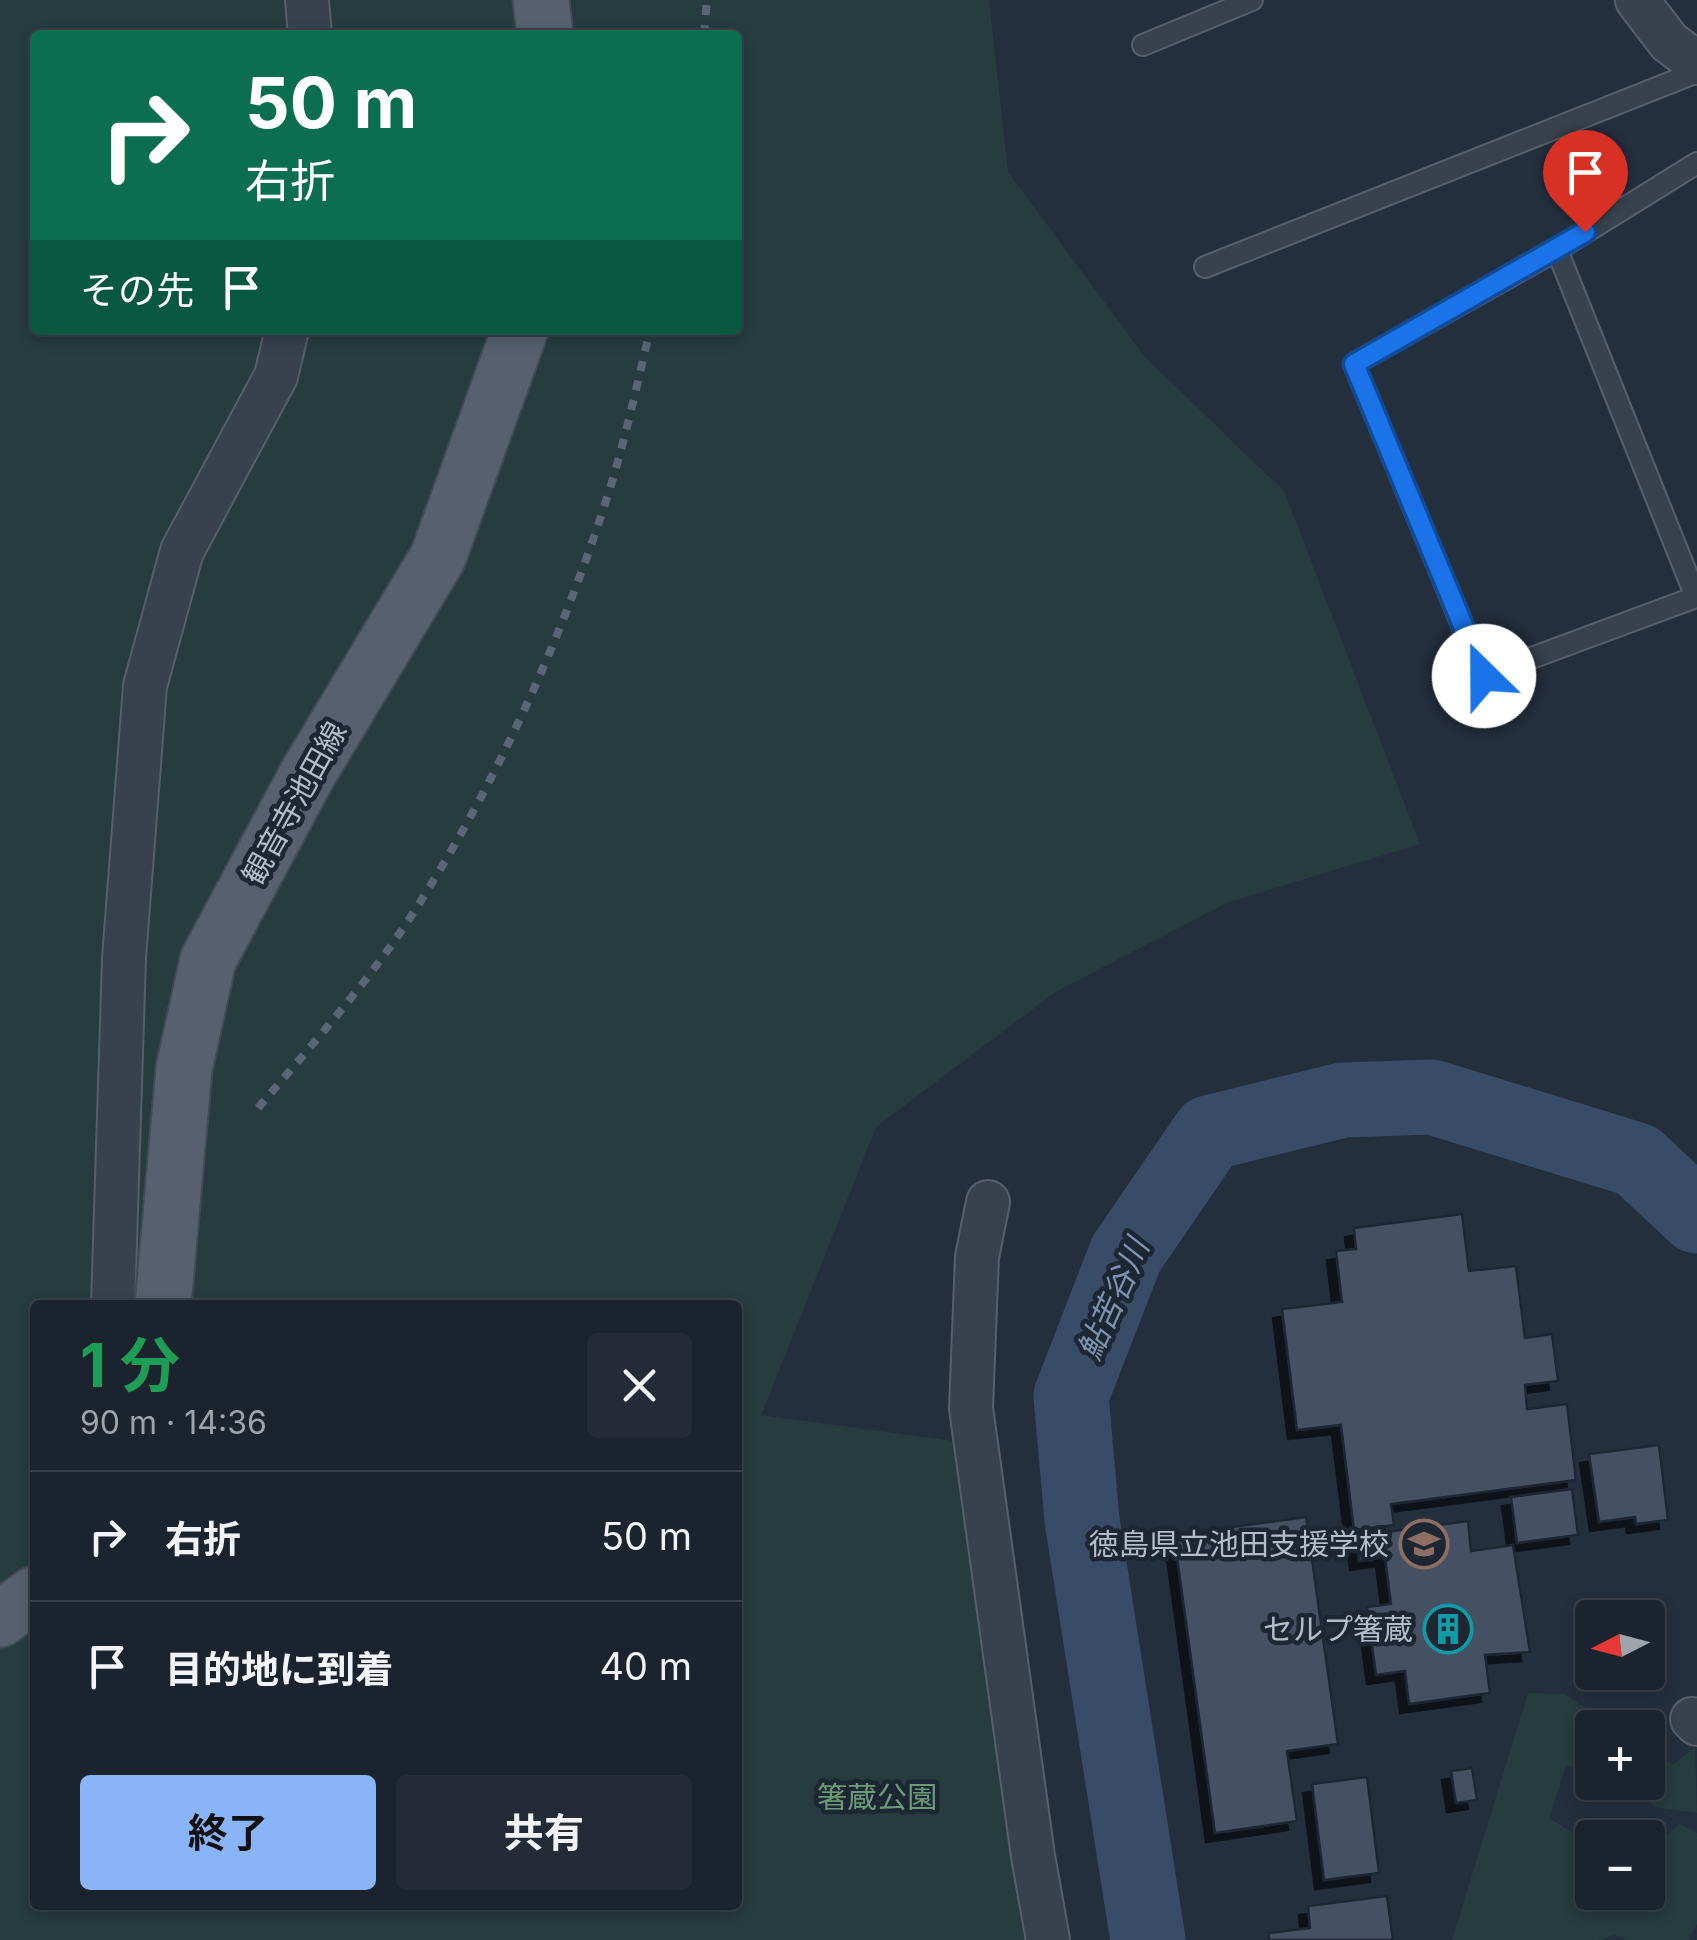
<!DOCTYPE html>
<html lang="ja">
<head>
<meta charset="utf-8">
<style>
	:root { --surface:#1b232e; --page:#242b36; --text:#f1f3f6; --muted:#a0a4aa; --line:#39404a; --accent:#8ab4f8 }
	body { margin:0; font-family:Inter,"Noto Sans JP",sans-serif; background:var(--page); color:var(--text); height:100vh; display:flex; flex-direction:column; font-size:38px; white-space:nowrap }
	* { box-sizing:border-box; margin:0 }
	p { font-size:32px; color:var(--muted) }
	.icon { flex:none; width:55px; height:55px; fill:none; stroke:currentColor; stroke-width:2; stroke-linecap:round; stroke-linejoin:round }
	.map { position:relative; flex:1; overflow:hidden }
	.side { position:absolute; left:30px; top:1300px; width:712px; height:610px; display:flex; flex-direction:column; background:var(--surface); border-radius:10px; box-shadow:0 5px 15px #0003,0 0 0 2px var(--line) }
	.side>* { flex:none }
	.guide { position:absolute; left:30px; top:30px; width:712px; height:305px; border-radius:10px; box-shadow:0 5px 15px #0003,0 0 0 2px var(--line); background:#0b6e4f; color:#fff; overflow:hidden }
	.needle { width:65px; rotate:264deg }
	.fabs { position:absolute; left:1575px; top:1600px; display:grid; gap:20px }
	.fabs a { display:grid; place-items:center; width:90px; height:90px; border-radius:10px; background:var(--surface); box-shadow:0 5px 15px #0003,0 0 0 2px var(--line); font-size:50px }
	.pin { position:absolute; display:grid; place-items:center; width:85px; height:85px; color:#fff; margin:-102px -42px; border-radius:50% 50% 50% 0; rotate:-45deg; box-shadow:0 0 10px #0007 }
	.pin .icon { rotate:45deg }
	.me { position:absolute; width:110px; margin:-55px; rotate:337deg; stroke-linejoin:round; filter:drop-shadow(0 0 8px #0008) }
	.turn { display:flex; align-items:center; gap:35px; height:210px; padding:0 50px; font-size:45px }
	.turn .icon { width:130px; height:130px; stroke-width:2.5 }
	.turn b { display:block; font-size:70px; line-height:85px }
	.then { display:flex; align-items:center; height:95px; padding:0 50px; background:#0003; gap:20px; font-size:38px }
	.round { display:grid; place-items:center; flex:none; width:105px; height:105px; border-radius:10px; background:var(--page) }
	.headline { display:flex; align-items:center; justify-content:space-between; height:170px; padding:0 50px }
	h1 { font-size:60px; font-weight:700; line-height:75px; color:#1e9e55 }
	.cta { display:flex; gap:20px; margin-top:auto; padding:20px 50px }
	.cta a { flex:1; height:115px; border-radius:10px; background:var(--accent); color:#111; font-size:40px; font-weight:700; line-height:115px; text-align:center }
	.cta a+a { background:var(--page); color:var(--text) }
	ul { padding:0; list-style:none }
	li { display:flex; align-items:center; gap:30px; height:130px; padding:0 50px; border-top:2px solid var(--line) }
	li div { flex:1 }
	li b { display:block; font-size:38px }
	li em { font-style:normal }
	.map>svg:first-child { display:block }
</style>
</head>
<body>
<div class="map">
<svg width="1697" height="1940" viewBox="0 0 1697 1940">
	<defs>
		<filter id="shadow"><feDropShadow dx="-9" dy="9" stdDeviation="0" flood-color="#0009"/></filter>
	</defs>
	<rect width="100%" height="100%" fill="#242f3e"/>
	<!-- green -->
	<path fill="#263c3f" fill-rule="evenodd" d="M0 0H989L1008 172 1145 357 1284 491 1420 844 1229 902 1057 991 876 1127 761 1415 969 1443 1037 1940H0ZM35 35H738V330H35ZM35 1305H738V1905H35Z
		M1528 1693 1564 1694 1615 1727 1592 1728V1772L1566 1766 1549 1818 1589 1843 1592 1841V1892H1648V1858L1653 1864 1667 1865 1666 1837 1679 1824 1697 1833V1924L1688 1940H1631L1614 1935 1598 1940H1452Z
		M1695 1747 1697 1813 1655 1807 1621 1783 1648 1782V1748L1673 1765Z"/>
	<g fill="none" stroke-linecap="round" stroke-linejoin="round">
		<!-- river -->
		<path stroke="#394c67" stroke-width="75" d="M1148 1940 1082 1520 1071 1396 1126 1254 1209 1133 1343 1100 1432 1097 1637 1160 1697 1216"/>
	</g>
	<!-- building -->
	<path fill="#455162" stroke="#1f2835" stroke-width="2.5" filter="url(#shadow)" d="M1462 1214 1469 1271 1516 1266 1525 1338 1552 1334 1558 1381 1525 1385 1527 1409 1567 1404 1576 1480 1391 1504 1394 1525 1354 1530 1341 1425 1297 1430 1282 1309 1342 1302 1336 1251 1356 1249 1354 1228Z
		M1659 1445 1668 1520 1636 1524 1635 1517 1599 1522 1589 1454Z
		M1572 1489 1578 1535 1517 1543 1511 1497Z
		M1306 1517 1338 1744 1287 1751 1297 1821 1215 1833 1174 1535Z
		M1468 1521 1471 1551 1513 1545 1530 1652 1485 1655 1490 1693 1409 1704 1405 1671 1376 1675 1367 1607 1391 1604 1385 1557 1359 1561 1356 1536Z
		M1472 1768 1477 1800 1456 1803 1451 1771Z
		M1367 1777 1379 1873 1324 1880 1312 1784Z
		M1387 1896 1393 1940H1269V1933L1310 1928 1308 1906Z"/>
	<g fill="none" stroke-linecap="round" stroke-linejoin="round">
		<!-- service casing -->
		<g stroke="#565f6c" stroke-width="24">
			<path id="service" d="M1143 45 1252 0
				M1557 250 1696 597 1483 676 1354 364 1557 250 1697 163
				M1205 267 1697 72"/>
		</g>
		<!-- minor casing -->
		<g stroke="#565f6c" stroke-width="46">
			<path id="minor" d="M307 0 310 35
				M1637 0 1669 42 1697 63
				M988 1202 977 1257 971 1408 1033 1856 1048 1940
				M113 1305 124 958 145 686 182 551 276 376 287 330
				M1692 1719 1697 1724"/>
		</g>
		<!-- primary casing -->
		<g stroke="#414a57" stroke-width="59">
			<path id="primary" d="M541 0 545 35
				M163 1305 184 1069 208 960 307 775 438 557 520 330
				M0 1619 35 1594"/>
		</g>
		<!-- service -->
		<use href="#service" stroke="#38414e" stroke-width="20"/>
		<!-- minor -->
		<use href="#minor" stroke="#38414e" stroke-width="42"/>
		<!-- primary -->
		<use href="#primary" stroke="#56606e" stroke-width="55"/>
		<!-- rail -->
		<path stroke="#5a6575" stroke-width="8" stroke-dasharray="10 10" stroke-linecap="butt" d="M704 35 707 0
			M258 1108C315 1041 376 974 422 899 498 778 560 642 604 507 623 450 636 389 650 330"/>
	</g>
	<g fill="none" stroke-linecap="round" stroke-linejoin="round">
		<!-- route casing -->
		<g stroke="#114b97" stroke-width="25">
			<path id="route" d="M1484 676 1354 364 1585 232"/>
		</g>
		<!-- route -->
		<use href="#route" stroke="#1a73e8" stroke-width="18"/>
	</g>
	<!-- icons -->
	<defs>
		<g id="school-ring" transform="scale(2.5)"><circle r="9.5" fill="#1d2633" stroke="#8d6e63" stroke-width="1.5"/><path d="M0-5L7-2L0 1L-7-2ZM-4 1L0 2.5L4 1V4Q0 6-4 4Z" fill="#8d6e63"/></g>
		<g id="building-ring" transform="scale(2.5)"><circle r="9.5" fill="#1d2633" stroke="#0f9aa8" stroke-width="1.5"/><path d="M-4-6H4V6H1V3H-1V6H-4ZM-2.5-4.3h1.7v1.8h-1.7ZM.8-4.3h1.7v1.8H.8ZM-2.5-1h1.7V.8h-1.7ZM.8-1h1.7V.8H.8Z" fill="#0f9aa8"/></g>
	</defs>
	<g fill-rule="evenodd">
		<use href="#school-ring" x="1424" y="1544"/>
		<use href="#building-ring" x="1448" y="1629"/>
	</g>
	<g text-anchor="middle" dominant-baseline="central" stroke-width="9" stroke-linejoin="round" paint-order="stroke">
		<!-- street labels -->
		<g font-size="30" fill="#b4bcc9" stroke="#1d2633">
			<text transform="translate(294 803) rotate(-61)">観音寺池田線</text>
		</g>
		<!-- poi labels -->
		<g font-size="30" fill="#b4bcc9" stroke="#1d2633" text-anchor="end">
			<text x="1389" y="1544">徳島県立池田支援学校</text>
			<text x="1413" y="1629">セルプ箸蔵</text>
		</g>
		<!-- park labels -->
		<g font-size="30" fill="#6b9a76" stroke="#1d2633">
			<text x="877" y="1797">箸蔵公園</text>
		</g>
		<!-- water labels -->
		<g font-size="32" font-style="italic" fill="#7c92b1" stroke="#1d2633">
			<text transform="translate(1113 1299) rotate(-66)">鮎苦谷川</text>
		</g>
	</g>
</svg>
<div class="fabs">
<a><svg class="needle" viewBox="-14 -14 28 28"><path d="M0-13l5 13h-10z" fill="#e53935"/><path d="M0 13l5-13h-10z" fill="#a0a4aa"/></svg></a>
<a>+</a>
<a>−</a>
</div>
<div class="pin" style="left:1585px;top:232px;background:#d93025"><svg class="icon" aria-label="arrive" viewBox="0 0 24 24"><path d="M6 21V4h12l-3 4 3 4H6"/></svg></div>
<svg class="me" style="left:1484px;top:676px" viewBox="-20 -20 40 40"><circle r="19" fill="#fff"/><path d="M0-13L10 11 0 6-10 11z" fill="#1a73e8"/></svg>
<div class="guide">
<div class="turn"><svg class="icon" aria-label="right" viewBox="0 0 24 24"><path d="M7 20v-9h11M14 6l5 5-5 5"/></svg><div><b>50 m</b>右折</div></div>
<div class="then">その先<svg class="icon" aria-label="arrive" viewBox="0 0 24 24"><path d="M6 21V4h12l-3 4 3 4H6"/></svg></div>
</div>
<section class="side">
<div class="headline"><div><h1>1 分</h1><p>90 m · 14:36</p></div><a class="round"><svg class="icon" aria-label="close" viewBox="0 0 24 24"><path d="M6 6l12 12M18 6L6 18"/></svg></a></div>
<ul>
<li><svg class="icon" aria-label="right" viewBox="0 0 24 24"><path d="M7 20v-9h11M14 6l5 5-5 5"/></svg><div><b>右折</b></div><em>50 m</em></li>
<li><svg class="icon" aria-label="arrive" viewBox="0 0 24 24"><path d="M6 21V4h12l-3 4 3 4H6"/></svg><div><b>目的地に到着</b></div><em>40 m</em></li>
</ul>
<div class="cta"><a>終了</a><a>共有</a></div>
</section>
</div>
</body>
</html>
